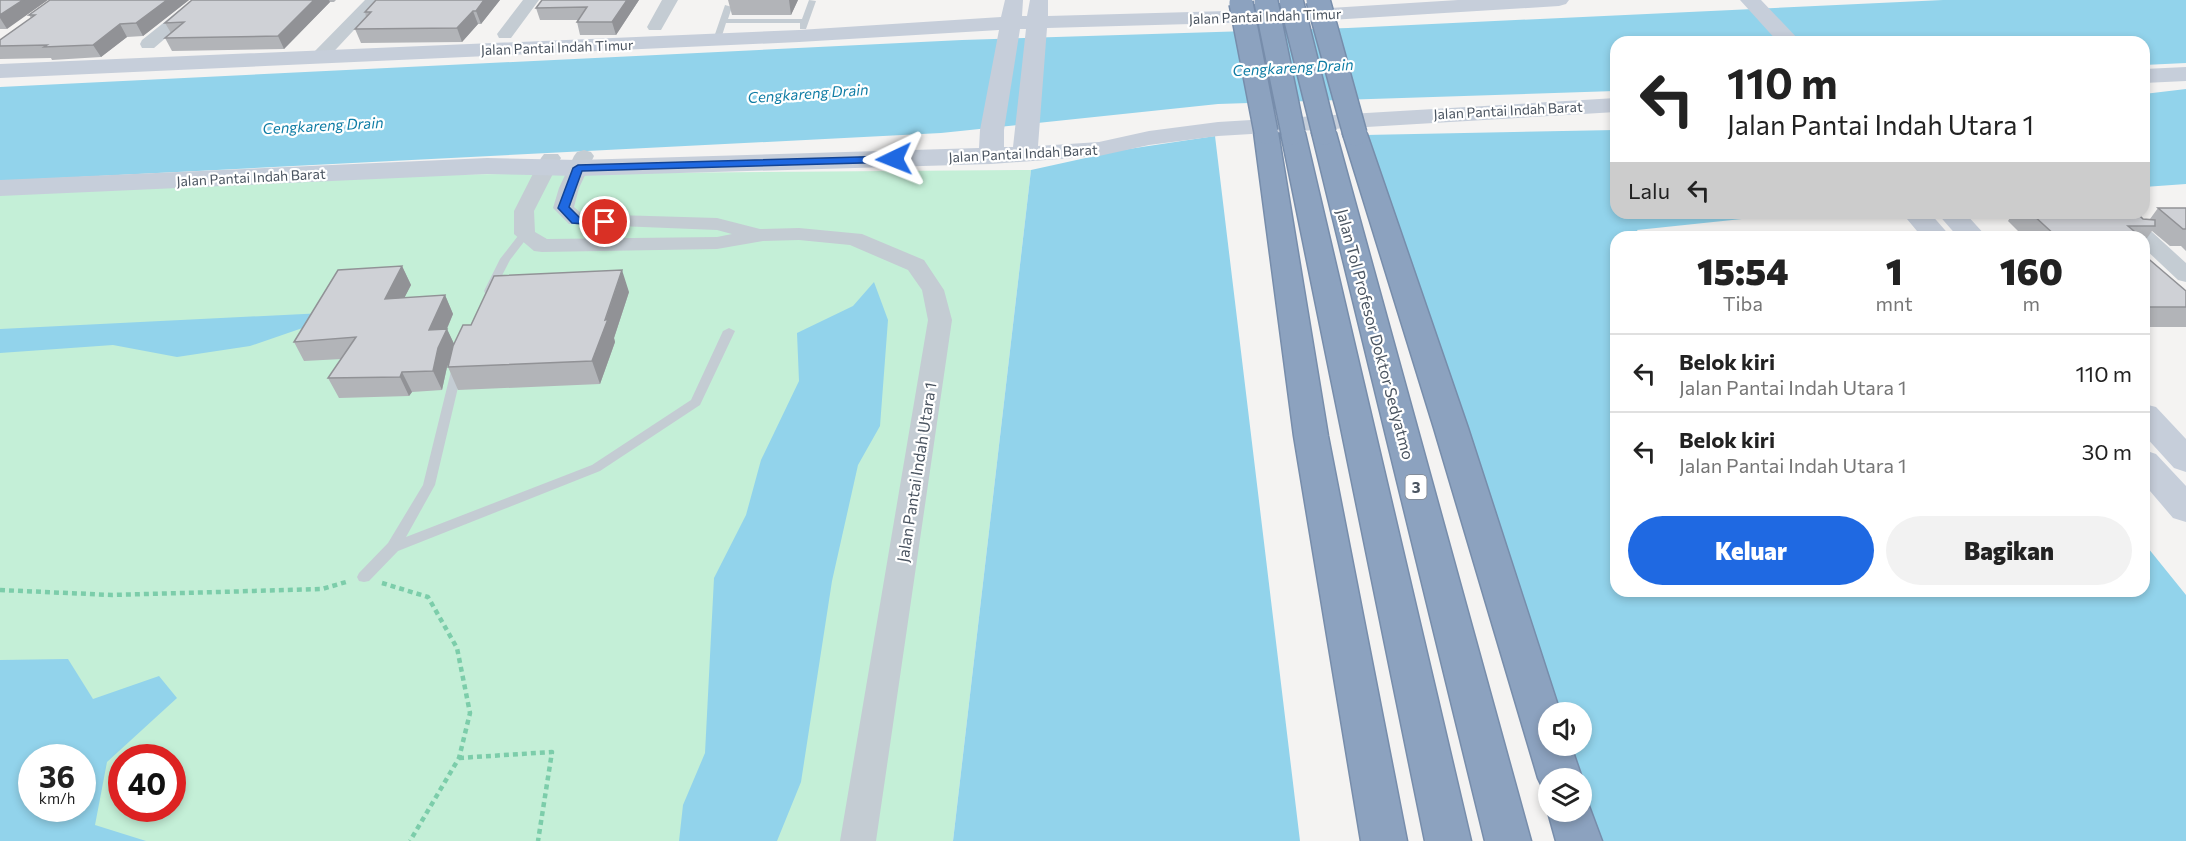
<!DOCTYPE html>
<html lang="id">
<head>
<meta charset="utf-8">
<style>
	:root { --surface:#fff; --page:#f2f2f2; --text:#222; --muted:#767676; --line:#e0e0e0; --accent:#1f69e2 }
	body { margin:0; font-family:Commissioner,sans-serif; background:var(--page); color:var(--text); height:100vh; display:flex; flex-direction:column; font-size:22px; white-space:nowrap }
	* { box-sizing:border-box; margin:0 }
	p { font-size:20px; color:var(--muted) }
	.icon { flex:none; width:33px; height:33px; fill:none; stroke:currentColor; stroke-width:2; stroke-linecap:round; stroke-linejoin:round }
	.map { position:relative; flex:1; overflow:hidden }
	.drawer { position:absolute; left:1610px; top:231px; width:540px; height:366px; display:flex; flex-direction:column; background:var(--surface); border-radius:18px; box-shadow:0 3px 9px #0003 }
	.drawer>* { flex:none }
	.guide { position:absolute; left:1610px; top:36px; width:540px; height:183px; border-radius:18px; box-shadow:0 3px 9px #0003; background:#fff; color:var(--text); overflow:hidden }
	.tools { position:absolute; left:1538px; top:702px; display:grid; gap:12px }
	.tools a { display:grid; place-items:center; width:54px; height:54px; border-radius:50%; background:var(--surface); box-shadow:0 3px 9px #0003; font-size:30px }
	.speed { position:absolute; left:18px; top:744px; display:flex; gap:12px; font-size:30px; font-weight:700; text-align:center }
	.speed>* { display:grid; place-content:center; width:78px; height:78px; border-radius:50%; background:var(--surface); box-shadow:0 3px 9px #0003; line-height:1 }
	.speed small { font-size:15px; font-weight:400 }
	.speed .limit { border:9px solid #d22; background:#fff; color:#111 }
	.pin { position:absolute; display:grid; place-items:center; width:51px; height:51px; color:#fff; margin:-26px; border:3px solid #fff; border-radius:50%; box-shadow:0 2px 6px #0007 }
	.me { position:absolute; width:66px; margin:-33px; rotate:268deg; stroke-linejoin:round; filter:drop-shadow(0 0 4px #0008) }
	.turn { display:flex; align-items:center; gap:21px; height:126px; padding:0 18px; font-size:27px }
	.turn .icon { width:78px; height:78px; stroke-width:2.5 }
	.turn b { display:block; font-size:42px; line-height:51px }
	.then { display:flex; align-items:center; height:57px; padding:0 18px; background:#0003; gap:12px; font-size:22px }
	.eta { display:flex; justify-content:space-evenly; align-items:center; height:102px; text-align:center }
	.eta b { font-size:36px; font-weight:800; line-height:42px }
	.button { display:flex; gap:12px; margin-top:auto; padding:12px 18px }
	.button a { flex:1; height:69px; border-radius:36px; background:var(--accent); color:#fff; font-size:24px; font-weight:800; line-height:69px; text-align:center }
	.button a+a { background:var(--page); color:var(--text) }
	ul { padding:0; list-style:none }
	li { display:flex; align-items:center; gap:18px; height:78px; padding:0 18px; border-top:2px solid var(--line) }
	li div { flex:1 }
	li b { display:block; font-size:22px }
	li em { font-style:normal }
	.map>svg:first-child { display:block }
</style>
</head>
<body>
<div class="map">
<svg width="2186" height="841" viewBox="0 0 2186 841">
	<rect width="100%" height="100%" fill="#f4f3f2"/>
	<!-- green -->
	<path fill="#c4efd7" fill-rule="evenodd" d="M1031 170 953 841H0V195L372 175ZM32 758H82V808H32ZM122 758H172V808H122Z"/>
	<!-- water -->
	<path fill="#92d3eb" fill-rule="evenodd" d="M1943 0H2186V63L2144 65V42H1616L1615 91 1218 104 941 133 0 181V87L962 40 1348 28Z
		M2186 89V184L2144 187V94Z
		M1615 130 1616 213H1800L1637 230 1641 237H1616V591H2144V543L2186 595V841H1587L1578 812H1581V778H1568L1557 746H1581V712H1548L1365 135Z
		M1215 136 1300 841H953L1031 170 1122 150Z
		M874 282 888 320 880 426 858 465 832 581 801 782 777 841H679L683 805 705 753 714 578 746 515 761 460 799 381 797 333 853 306Z
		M324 313 317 323 250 346 177 357 113 345 0 353V329Z
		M68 659 93 699 159 676 177 698 107 762 95 825 146 841H0V660ZM32 758H82V808H32Z"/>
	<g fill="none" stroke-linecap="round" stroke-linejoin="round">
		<!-- highway casing -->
		<g stroke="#778dab" stroke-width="3">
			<path id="highway" d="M1266 125 1275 127 1278 132 1328 436 1407 841H1361L1294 436 1254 132 1257 127Z
				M1293 126 1302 128 1305 133 1471 841H1425L1281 133 1284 128Z
				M1324 126 1333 128 1336 133 1531 841H1485L1312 133 1315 128Z
				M1355 127 1364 129 1367 134 1468 428 1560 712H1548V746H1571L1582 778 1581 780 1548 778V793L1545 792 1538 778 1434 428 1343 134 1346 129Z
				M1581 796 1586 798 1602 841H1556L1548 812V811L1581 812Z"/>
		</g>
		<!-- path -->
		<path stroke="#7ccdaa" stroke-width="4.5" stroke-dasharray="5 4" stroke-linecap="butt" d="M382 583 428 597 457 648 470 713 459 758 410 841
			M0 590 112 595 322 589 346 582
			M459 758 552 752 538 841"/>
		<!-- lane -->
		<path fill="#c4ccd3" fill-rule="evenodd" d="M809 0 816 1 806 29H800V23H726L720 42 713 40 725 5 732 7 728 19H802Z
			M525 231 530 234 510 260 494 291 489 294 485 293 484 291 500 259 521 232Z
			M729 328 735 331 700 405 600 471 398 551 369 581 364 582 359 581 357 577 359 573 388 543 423 485 454 359H462L464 362 435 485 406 537 592 465 691 400 723 331Z"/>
		<!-- street -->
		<path fill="#c4ccd3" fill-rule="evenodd" d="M192 0H210L154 48H142L140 44 142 40Z
			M365 0H382L325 61H313L310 57 313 53Z
			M523 0H539L511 38H499L497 34Z
			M662 0H678L661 30H649L647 27Z
			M584 150 591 152 594 156 579 188 574 207 582 214 717 218 760 229 799 228 862 234 924 260 944 290 952 320 876 841H840L928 320 922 290 908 270 850 245 799 240 763 241 717 249 542 252 534 251 514 234V211L541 158 544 154H558L561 158 534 211 535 232 547 239 717 237 732 234 717 230 569 224 553 208 559 188 574 156 577 152Z
			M2144 231 2152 232 2186 263V282L2178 280 2144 248V237H2133L2136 232Z"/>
		<!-- secondary -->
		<path fill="#c6ceda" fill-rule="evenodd" d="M1005 0H1023L1022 16H1027L1030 0H1048V16L1330 8 1458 0H1569L1566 4 1559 6 1330 20 1047 28 1038 146 1099 142 1149 131 1218 122 1616 98V112L1218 136 1149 145 1099 156 991 164 578 176 487 174 0 196V180L487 158 578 160 979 148 980 130 999 30 799 42 0 78V64L799 30 1001 17ZM1020 29H1026L1013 147H1004V130Z
			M1740 0H1761L1801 42H1778Z
			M2186 67V81L2144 83V69Z
			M1902 213H1930L1951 237H1922Z
			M1937 213H1965L1987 237H1958Z
			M2144 404 2156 407 2186 439V472L2174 468 2144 435Z
			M2144 450 2156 454 2186 486V522L2173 518 2144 484Z"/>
		<!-- highway -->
		<use href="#highway" fill="#8ca2bf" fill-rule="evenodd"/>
		<!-- highway-bridge casing -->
		<g stroke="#778dab" stroke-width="26" stroke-linecap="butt">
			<path id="highway-bridge" d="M1291 0 1324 133
				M1318 0 1355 134
				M1266 2 1293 133
				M1241 3 1266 132"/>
		</g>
		<!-- highway-bridge -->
		<use href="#highway-bridge" stroke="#8ca2bf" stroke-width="23"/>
	</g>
	<!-- wall -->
	<path fill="#b2b4b8" d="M0 0 7 29H0Z
		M189 0 143 36 127 37 101 57 52 60 51 58 0 59V40L31 18 29 15Z
		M192 0H336L334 2H330L284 49 172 51 165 38 171 33 165 23Z
		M376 0H500L481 24H478L462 42 361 43 355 29 366 17 365 12Z
		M542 0H639L616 35H580L577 22 578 20H540L536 8Z
		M728 0H798L791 15H732Z
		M2158 208H2186V251L2181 246H2170L2152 231 2145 241 2147 243 2144 248V237H2024L2008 221 2013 213H2137L2143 219H2150Z
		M2144 255 2186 291V327H2144Z
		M402 266 411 285 404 298 445 295 453 314 447 329 454 344 471 325 629 292 614 338 615 342 600 384 458 390 448 367 449 362 447 367 442 390 412 392 409 396 339 398 328 378 342 359 304 361 294 342Z"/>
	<!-- shaded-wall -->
	<path fill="#919296" d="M23 0H48L7 29 0 18V15Z
		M167 0H189L143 36 136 23Z
		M314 0H329L330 2 284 49 278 36Z
		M484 0H500L481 24 476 11Z
		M627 0H639L616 35 612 22Z
		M789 0H798L791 15Z
		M473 11 478 24 462 42 457 28Z
		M120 24 127 37 101 57 93 45Z
		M402 266 411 285 394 318 385 299Z
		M622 270 629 292 614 338 615 342 600 384 592 361Z
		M445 295 453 314 445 333 447 329 456 348 447 367 442 390 433 371 429 330Z
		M402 372 412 392 409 396 400 377Z"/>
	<!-- building -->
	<path fill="#cfd1d6" stroke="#919296" stroke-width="1.5" d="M0 0H23L0 15Z
		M50 0H167L136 23 120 24 93 45 44 47 47 45 0 46V40L35 15H29Z
		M192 0H314L278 36 165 38 184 22 165 23Z
		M376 0H484L476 11H473L457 28 355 29 371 12H365Z
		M542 0H627L612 22H577L587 7 536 8Z
		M2158 208H2186V229H2183Z
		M2031 213H2137L2143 219 2155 220V226H2128L2141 237H2057Z
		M2144 255 2186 291V307H2144Z
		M402 266 385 299 445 295 429 330 447 329 438 348 433 371 402 372 400 377 328 378 356 337 294 342 338 270Z
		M622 270 605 320 608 319 592 361 448 367 453 346 463 325H471L494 276Z"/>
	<!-- route -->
	<path fill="#1f69e2" stroke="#144493" stroke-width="1.5" d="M894 156 899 159 898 162 582 171 569 207 579 217 605 219 610 222 605 226 572 223 558 208 573 168 578 165Z"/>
	<g text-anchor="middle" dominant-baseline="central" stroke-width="4.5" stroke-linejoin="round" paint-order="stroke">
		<!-- far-street labels -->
		<g font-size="14" fill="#4a5460" stroke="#fff">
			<text transform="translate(1265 16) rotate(-2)">Jalan Pantai Indah Timur</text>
			<text transform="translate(557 47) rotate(-2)">Jalan Pantai Indah Timur</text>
			<text transform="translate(1508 110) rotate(-3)">Jalan Pantai Indah Barat</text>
			<text transform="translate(1023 153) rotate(-3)">Jalan Pantai Indah Barat</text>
			<text transform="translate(251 177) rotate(-3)">Jalan Pantai Indah Barat</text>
		</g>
		<!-- far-water labels -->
		<g font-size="15" font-style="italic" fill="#107da5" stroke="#fff">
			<text transform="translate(1293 67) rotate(-3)">Cengkareng Drain</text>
			<text transform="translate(808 93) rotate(-4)">Cengkareng Drain</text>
			<text transform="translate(323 125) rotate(-3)">Cengkareng Drain</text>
		</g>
		<!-- shield labels -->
		<rect fill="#fff" stroke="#808790" stroke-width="1.5" x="1405.5" y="475" width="21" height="24" rx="4.5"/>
		<g font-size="15" font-weight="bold" fill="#4a5460">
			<text x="1416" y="487">3</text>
		</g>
		<!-- street labels -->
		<g font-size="16" fill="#4a5460" stroke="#fff">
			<text transform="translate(1376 334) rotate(75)">Jalan Tol Profesor Doktor Sedyatmo</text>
			<text transform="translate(916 472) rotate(-81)">Jalan Pantai Indah Utara 1</text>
		</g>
	</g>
</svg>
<div class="tools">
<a><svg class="icon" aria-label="sound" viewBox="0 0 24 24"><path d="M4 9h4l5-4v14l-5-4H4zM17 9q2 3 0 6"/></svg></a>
<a><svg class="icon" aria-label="layers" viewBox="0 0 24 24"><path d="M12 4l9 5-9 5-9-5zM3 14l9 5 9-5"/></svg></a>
</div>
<div class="speed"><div>36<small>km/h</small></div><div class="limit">40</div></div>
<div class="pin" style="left:605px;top:222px;background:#d93025"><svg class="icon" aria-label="arrive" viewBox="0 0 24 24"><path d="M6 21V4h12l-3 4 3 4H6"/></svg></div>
<svg class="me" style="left:894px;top:159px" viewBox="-20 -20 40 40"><path d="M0-17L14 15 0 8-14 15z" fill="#1f69e2" stroke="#fff" stroke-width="4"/></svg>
<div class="guide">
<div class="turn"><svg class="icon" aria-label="left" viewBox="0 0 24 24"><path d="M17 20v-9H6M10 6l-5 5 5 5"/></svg><div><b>110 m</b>Jalan Pantai Indah Utara 1</div></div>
<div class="then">Lalu<svg class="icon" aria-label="left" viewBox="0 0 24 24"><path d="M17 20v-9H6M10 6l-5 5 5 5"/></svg></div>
</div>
<section class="drawer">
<div class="eta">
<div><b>15:54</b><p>Tiba</p></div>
<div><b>1</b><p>mnt</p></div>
<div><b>160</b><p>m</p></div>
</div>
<ul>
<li><svg class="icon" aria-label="left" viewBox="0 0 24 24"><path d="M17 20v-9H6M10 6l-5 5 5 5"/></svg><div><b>Belok kiri</b><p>Jalan Pantai Indah Utara 1</p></div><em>110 m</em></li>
<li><svg class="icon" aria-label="left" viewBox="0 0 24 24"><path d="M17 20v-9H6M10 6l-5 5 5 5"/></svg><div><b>Belok kiri</b><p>Jalan Pantai Indah Utara 1</p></div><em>30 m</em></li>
</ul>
<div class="button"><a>Keluar</a><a>Bagikan</a></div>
</section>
</div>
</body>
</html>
